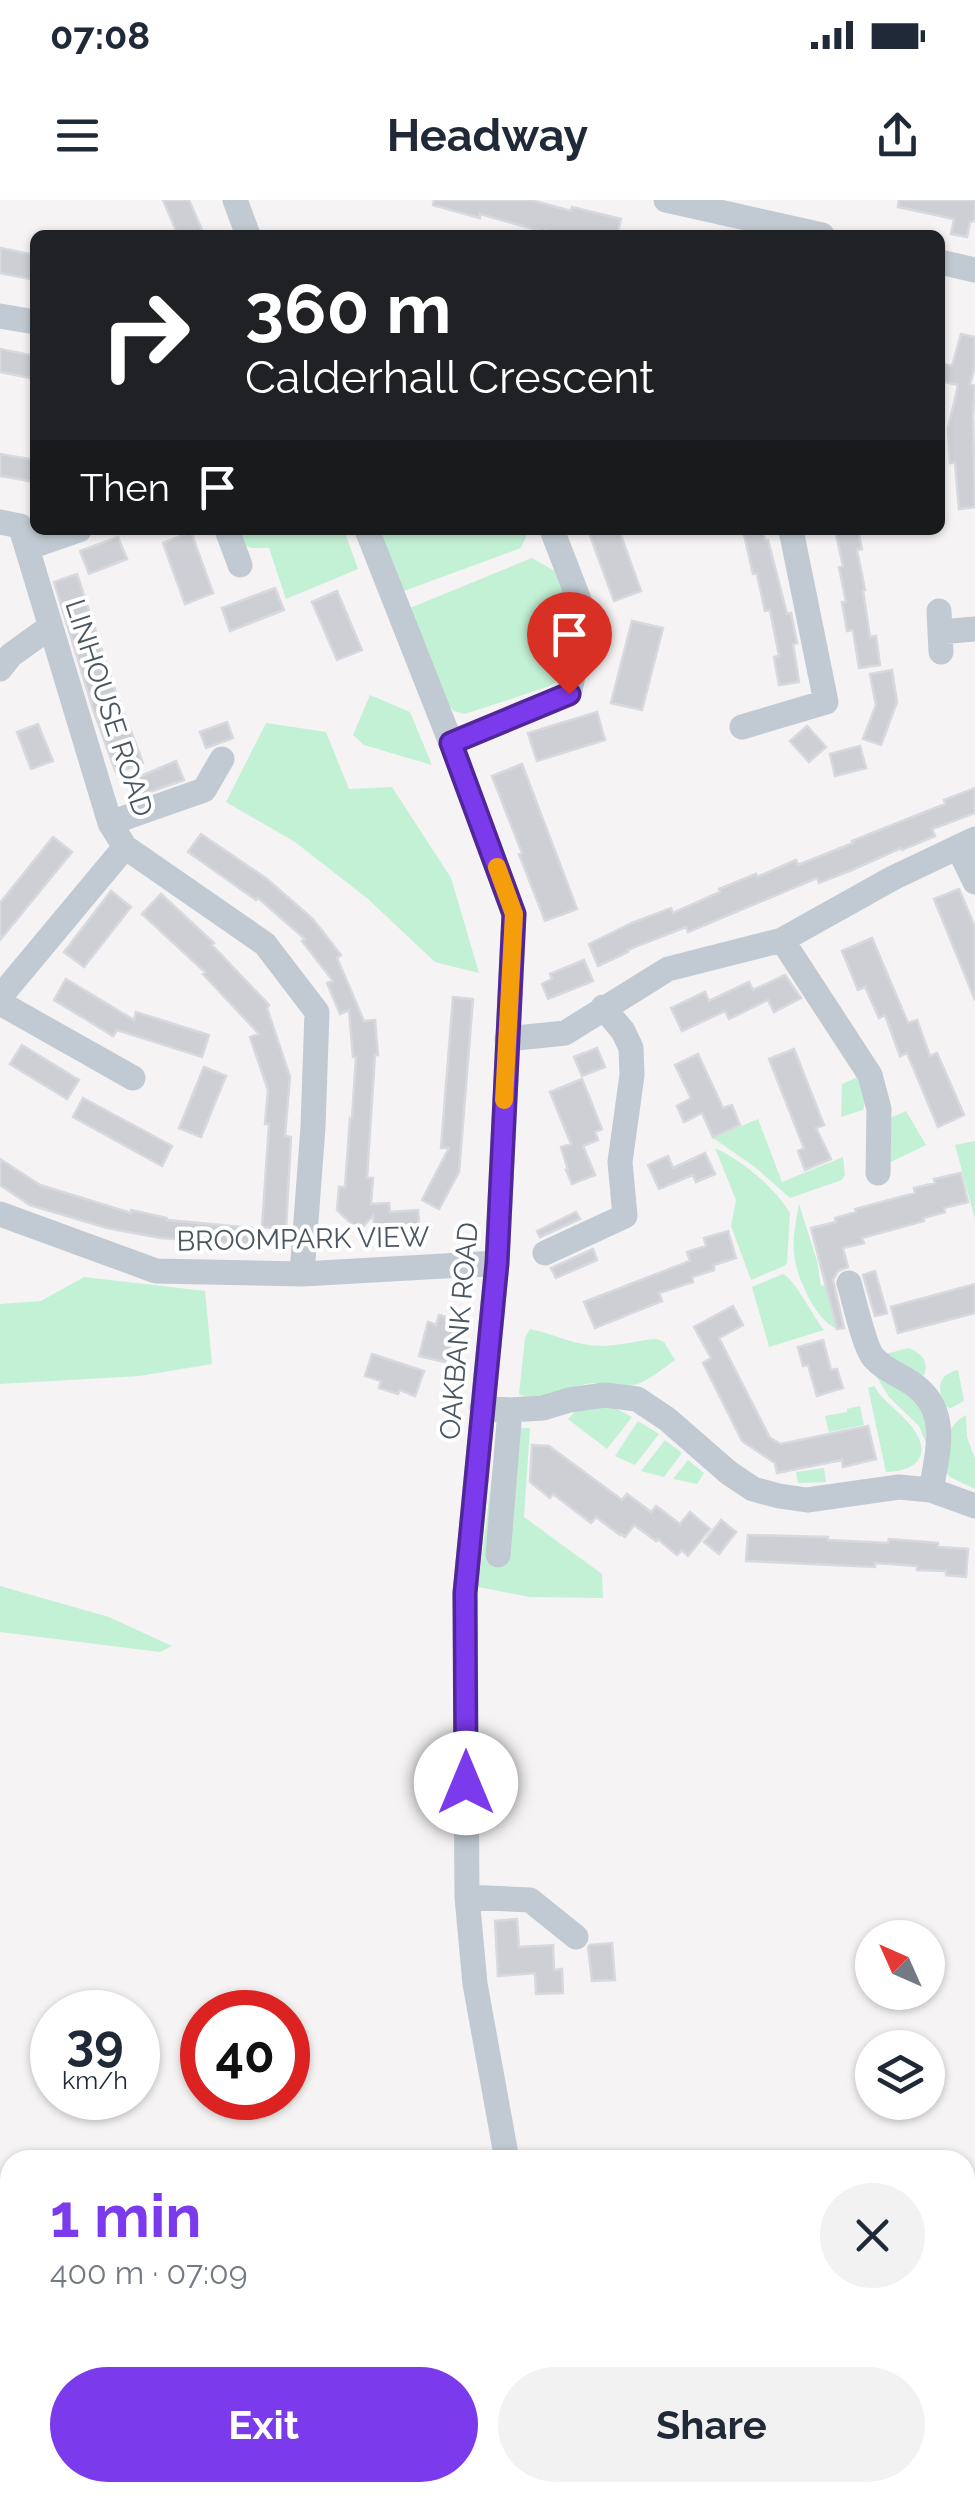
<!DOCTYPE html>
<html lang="en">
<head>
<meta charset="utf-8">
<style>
	:root { --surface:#fff; --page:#f2f2f3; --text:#1f2937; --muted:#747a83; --accent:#7c3aed }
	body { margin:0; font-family:Raleway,sans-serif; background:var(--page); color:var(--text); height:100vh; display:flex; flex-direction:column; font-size:38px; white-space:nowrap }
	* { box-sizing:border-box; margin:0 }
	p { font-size:32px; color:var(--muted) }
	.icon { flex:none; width:55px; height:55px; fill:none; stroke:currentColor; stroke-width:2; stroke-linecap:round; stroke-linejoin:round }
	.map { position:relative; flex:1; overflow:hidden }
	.drawer { position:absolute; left:0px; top:1950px; width:975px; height:352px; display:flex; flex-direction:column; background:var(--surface); border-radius:30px 30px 0 0; box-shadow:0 2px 8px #0004 }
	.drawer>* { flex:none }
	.guide { position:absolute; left:30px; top:30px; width:915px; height:305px; border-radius:15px; box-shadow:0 2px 8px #0004; background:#202124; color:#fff; overflow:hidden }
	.needle { width:65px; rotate:315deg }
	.fabs { position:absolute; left:855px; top:1720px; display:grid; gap:20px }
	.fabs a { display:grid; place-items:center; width:90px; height:90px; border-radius:50%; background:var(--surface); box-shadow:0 2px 8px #0004; font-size:50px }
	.speed { position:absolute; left:30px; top:1790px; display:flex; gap:20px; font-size:50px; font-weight:700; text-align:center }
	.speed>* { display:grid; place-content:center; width:130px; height:130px; border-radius:50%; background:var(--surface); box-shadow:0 2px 8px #0004; line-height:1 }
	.speed small { font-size:25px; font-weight:400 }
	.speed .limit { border:15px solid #d22; background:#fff; color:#111 }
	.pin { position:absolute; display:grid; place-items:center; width:85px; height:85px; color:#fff; margin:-102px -42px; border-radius:50% 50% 50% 0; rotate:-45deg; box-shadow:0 0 10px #0007 }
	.pin .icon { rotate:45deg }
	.me { position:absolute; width:110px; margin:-55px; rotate:0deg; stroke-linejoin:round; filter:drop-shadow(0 0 8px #0008) }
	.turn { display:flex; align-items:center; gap:35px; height:210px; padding:0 50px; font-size:45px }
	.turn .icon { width:130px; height:130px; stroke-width:2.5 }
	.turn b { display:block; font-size:70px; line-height:85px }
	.then { display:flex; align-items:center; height:95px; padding:0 50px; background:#0003; gap:20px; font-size:38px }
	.round { display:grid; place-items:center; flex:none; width:105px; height:105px; border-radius:52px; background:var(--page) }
	.overview { display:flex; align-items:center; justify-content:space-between; height:170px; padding:0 50px }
	h1 { font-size:60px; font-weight:700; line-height:75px; color:var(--accent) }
	.button { display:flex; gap:20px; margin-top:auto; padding:20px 50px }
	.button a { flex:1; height:115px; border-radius:60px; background:var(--accent); color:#fff; font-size:40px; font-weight:700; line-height:115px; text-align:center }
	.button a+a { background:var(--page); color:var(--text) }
	.status { display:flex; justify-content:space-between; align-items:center; height:70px; padding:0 50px; background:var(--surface); direction:ltr }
	.status svg { height:28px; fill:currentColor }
	header { display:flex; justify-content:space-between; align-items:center; height:130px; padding:0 50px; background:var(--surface); font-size:45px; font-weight:700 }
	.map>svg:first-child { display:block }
</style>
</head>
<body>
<div class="status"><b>07:08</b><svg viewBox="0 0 49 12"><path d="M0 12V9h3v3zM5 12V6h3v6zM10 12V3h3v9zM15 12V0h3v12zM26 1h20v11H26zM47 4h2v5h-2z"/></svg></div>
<header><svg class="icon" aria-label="menu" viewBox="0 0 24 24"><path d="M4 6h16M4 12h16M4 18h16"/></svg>Headway<svg class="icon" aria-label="share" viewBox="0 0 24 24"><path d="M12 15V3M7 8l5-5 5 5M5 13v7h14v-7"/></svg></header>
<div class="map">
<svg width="975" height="2301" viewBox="0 0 975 2301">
	<rect width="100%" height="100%" fill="#f5f3f3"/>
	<!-- green -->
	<path fill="#c3f1d5" d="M232 330H344L358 369 286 399 269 348H252L242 345Z
		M380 330H529L521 348 404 391Z
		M532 358 560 374 577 425 564 475 550 486 465 514 454 511 446 503 410 408Z
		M370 495 410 512 432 565 364 545 353 535Z
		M266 523 326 532 349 589 392 587 451 678 479 773 435 762 368 699 295 642 226 602Z
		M860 876 865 903 863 910 841 917 842 884Z
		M906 911 926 945 889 963 890 918Z
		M758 919 782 982 843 957 845 975 842 980 790 998 755 967 713 938Z
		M975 941V1019L955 945Z
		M715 948C743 961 774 987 790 1013L787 1063 784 1066 751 1080 731 1026 736 1000Z
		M799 1004 817 1061 821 1086 825 1085 837 1129C824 1123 817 1112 810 1100 790 1061 791 1047 799 1004Z
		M783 1074C796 1081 812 1115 824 1130L769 1147 752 1087Z
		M84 1077 205 1091 212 1164 139 1176 0 1184V1104L41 1101Z
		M530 1129C554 1134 576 1146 601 1146 620 1146 638 1140 657 1139L664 1142 675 1160C662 1169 649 1181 634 1185 621 1190 609 1183 595 1183 569 1184 545 1206 519 1194L525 1138Z
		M908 1148C920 1152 930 1161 924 1175L919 1176 886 1154Z
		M872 1169 913 1198 927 1213 926 1243 919 1226 889 1197Z
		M958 1170 964 1201 951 1208 946 1207C937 1191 936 1175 958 1170Z
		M874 1186C884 1203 901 1212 912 1227 933 1255 917 1271 886 1272L868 1188Z
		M599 1206 613 1207 632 1217 607 1249 568 1219 576 1211Z
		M860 1206 864 1225 829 1232 825 1216 847 1212V1209Z
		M966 1215 967 1237 975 1259V1289L950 1277 946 1272C948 1248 942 1228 966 1215Z
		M638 1221 659 1234 635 1265 615 1256Z
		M514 1228H530L524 1317 602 1374 603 1398 530 1397 478 1387 497 1235Z
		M665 1240 682 1253 664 1277 641 1271Z
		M688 1260 704 1273 697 1284 673 1279Z
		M824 1268 826 1282 798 1283 796 1272Z
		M0 1386 109 1417 172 1446 160 1452 0 1432Z
		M0 2010 10 2013V2292H586L588 2301H0Z"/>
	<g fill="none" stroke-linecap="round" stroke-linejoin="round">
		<!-- stream -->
		<path stroke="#90daee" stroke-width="6" d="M0 2192 10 2209
			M39 2292 40 2301"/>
	</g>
	<!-- building -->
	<path fill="#cdcfd5" stroke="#d7d9de" stroke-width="2.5" d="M163 0H189L202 30 190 35H178Z
		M434 0H531L571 11 572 7 621 19 617 35H568L545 30 544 32 480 14V18L433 5Z
		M899 0H975V21L970 22 967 37 951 34 954 19 898 7Z
		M0 48 35 55V80L0 73Z
		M961 134 975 137V166L970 184 975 186 973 216 975 307 959 309 955 263H950L948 229 958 185 940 181V163L952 166Z
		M0 149 35 156V179L0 172Z
		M0 254 35 260V282L0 276Z
		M588 330H619L641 391 614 401Z
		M743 330H762L765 340H768L787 414 791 413 797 443 793 444 799 482 779 485 774 457 779 456 770 410 765 411 757 374H753Z
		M835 330H858L862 349 857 350 865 390 863 391 870 437 876 436 880 465 859 468 853 430 847 431 842 402H846L839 367 843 366Z
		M191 332 213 393 185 404 163 343Z
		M118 337 127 359 89 374 80 351Z
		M77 374 113 484 143 563 116 573 94 512 54 382Z
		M275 388 284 410 230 431 222 408Z
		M337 391 362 450 337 460 312 402Z
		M632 421 663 428 642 510 611 503Z
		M892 470 897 502 881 545 863 539 876 505 870 474Z
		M597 512 605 540 537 561 528 533Z
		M227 522 233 538 206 548 200 532Z
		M38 524 53 561 31 569 17 532Z
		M807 526 826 547 809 562 790 541Z
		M860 546 866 568 835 576 830 554Z
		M176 561 184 580 141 595 134 579Z
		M522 564 577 709 545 721 519 654 522 653 492 576Z
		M975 588V613L932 629 935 636 902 650 901 648 852 670 819 683 817 678 688 732 686 727 627 750 628 752 598 766 589 744 632 723 671 708 673 713 720 692 719 689 756 674 757 677 796 660 798 665 853 643 852 641 945 604 944 600Z
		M201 634 267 679 313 719 341 755 337 758 364 821 375 820 378 855H375L367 978H373L371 1004 389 1003 390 1012 418 1010 420 1034 403 1036V1032L375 1034 373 1016 359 1031 337 1010 339 987H345L350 918H352L356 857H353L349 810 340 814 327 783 333 781 302 741 305 739 258 698 256 700 188 652Z
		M53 637 72 652 0 740V703Z
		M959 689 975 727V800L934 699Z
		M111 691 131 707 84 767 64 752Z
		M161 694 214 743 212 745 269 805 267 808 290 877 285 936 291 937 286 1029 262 1027 269 924H265L268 890 250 837 259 834 203 774 205 772 142 714Z
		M872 738 908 823 917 820 930 856 937 853 964 915 938 927 907 853 900 856 885 815 879 818 865 787 858 790 842 751Z
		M584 760 593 781 548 799 542 784 552 779 550 774Z
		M785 775 801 798 774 812 768 800 729 819 725 811 682 831 671 808 705 792 709 801 749 782 753 790Z
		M66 779 134 820 136 812 209 835 202 857 117 830 113 836 54 800Z
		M453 797 473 799 459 972 439 1009 422 1000 449 948H441Z
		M22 845 79 880 67 899 10 864Z
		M597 848 605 867 582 876 574 857Z
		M794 849 824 925 816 928 831 959 805 970 798 951 804 948 769 859Z
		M698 854 723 908 732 905 740 925 713 937 702 913 684 922 677 906 691 898 675 865Z
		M204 867 226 876 201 937 179 928Z
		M582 879 602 929 595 932 598 940 583 946 595 975 572 984 566 970H568L561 947 571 944 550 892Z
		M83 898 172 946 162 966 73 917Z
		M705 953 715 974 696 982 693 975 659 989 648 965 668 956 673 968Z
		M0 959 40 985 131 1013V1010L167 1018V1020L252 1028 251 1045 161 1038 107 1028 30 1005 0 985Z
		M961 973 968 1002 944 1008 945 1012 923 1018 924 1021 862 1038 864 1043 843 1048 848 1067 838 1071 833 1080 844 1128 837 1129 811 1028 836 1022 835 1018 856 1012 855 1009 915 993 914 988 935 983 934 979Z
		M576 1012 580 1019 540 1037 537 1031Z
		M728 1031 736 1058 714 1065V1070L692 1077 693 1082 659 1093 662 1101 595 1128 584 1102 690 1061 687 1052 706 1046 704 1038Z
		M593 1049 597 1060 556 1078 551 1068Z
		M875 1071 887 1113 875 1116 863 1075Z
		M975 1084V1113L898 1133 891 1107Z
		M733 1106 743 1125 719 1138 770 1238 781 1244 868 1226 876 1259 843 1267 842 1260 777 1273 775 1263 742 1241 703 1163 711 1158 694 1127Z
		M439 1115 466 1123 462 1138 455 1136 445 1162 419 1156 428 1122 436 1125Z
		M823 1140 831 1170 837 1169 843 1188 817 1196 808 1165 803 1166 798 1147Z
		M372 1154 424 1171 415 1196 400 1190 398 1194 379 1188 381 1181 365 1176Z
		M532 1245 549 1246 622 1300 627 1294 651 1312 656 1306 680 1324 690 1312 710 1329 688 1356 682 1350 677 1355 658 1339 656 1341 634 1325 625 1337 621 1334 620 1335 596 1317 591 1323 553 1294 550 1298 530 1282Z
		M721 1320 736 1332 719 1354 704 1342Z
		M748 1335 828 1337V1340L888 1343 889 1339 938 1343V1347L968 1349 966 1377 946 1375V1371L917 1370V1366L875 1363V1367L746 1361Z
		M517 1719 519 1747 553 1745 554 1770 562 1769 563 1793 536 1794 535 1773 498 1776 495 1721Z
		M612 1743 615 1780 592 1781 588 1747 590 1745Z"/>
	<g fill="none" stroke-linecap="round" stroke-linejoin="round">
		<!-- minor -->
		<path stroke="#c1cad2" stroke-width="25" d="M235 0 248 35
			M666 0 822 35
			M940 62 975 70
			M0 116 35 122
			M0 322 20 326 27 348 79 330
			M227 330 240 365
			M367 330 451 543 514 714 497 1063 465 1393 467 1697 475 1784 507 1960
			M27 348 110 623 125 647 265 744 317 812 313 927 302 1074
			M939 411 941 452
			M940 432 975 429
			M0 469 11 455 50 427
			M742 527 826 502 791 330
			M451 543 569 494 586 418 552 330
			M110 623 204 590 222 559
			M958 647 975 682
			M782 740 870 875 879 909 878 973
			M0 797 125 647
			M0 803 133 878
			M507 839 565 833 668 769 782 740 893 678 975 639
			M0 1014 156 1071 302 1074 497 1063
			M545 1053 625 1016 620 962 632 875 631 848 623 831 603 807
			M849 1083C854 1099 864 1146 873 1157 886 1172 904 1176 918 1188 950 1215 937 1255 931 1290
			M482 1208 510 1210 543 1208 569 1200 605 1195 637 1199 667 1219 729 1273 753 1289 779 1296 807 1300 899 1287 931 1290 975 1306
			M498 1355 510 1210
			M467 1697 530 1700 576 1737
			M600 2292 603 2301"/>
	</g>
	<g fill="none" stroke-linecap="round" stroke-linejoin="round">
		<!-- route casing -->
		<g stroke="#51269a" stroke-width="25">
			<path id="route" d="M466 1583 465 1393 497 1063 514 714 451 543 569 494"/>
		</g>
		<!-- route -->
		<use href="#route" stroke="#7c3aed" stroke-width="18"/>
		<!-- slow -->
		<path stroke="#f59e0b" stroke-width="18" d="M497 667 514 714 504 900"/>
	</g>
	<g text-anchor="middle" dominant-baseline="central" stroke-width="8" stroke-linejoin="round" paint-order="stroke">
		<!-- street labels -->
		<g font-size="28" fill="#4a5661" stroke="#fff">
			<text transform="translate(109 508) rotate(72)">LINHOUSE ROAD</text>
			<text transform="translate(303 1039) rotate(-1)">BROOMPARK VIEW</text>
			<text transform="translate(459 1131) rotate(-85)">OAKBANK ROAD</text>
		</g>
	</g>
</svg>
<div class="fabs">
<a><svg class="needle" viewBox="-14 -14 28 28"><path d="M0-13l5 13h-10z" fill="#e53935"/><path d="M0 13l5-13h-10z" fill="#747a83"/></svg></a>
<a><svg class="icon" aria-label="layers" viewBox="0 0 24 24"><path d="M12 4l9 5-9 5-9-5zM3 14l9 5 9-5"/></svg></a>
</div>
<div class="speed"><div>39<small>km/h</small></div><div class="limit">40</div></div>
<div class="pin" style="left:569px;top:494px;background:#d93025"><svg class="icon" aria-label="arrive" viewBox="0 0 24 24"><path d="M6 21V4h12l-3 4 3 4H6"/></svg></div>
<svg class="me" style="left:466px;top:1583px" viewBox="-20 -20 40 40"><circle r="19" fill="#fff"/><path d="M0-13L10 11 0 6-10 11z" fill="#7c3aed"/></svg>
<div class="guide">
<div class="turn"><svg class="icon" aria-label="right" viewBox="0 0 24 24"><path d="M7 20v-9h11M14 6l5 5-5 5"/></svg><div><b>360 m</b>Calderhall Crescent</div></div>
<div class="then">Then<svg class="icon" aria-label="arrive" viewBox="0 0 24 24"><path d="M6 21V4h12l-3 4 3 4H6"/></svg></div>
</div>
<section class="drawer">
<div class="overview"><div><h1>1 min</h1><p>400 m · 07:09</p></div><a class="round"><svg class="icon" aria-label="close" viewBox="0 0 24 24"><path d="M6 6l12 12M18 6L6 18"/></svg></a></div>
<div class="button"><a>Exit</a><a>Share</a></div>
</section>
</div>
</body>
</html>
